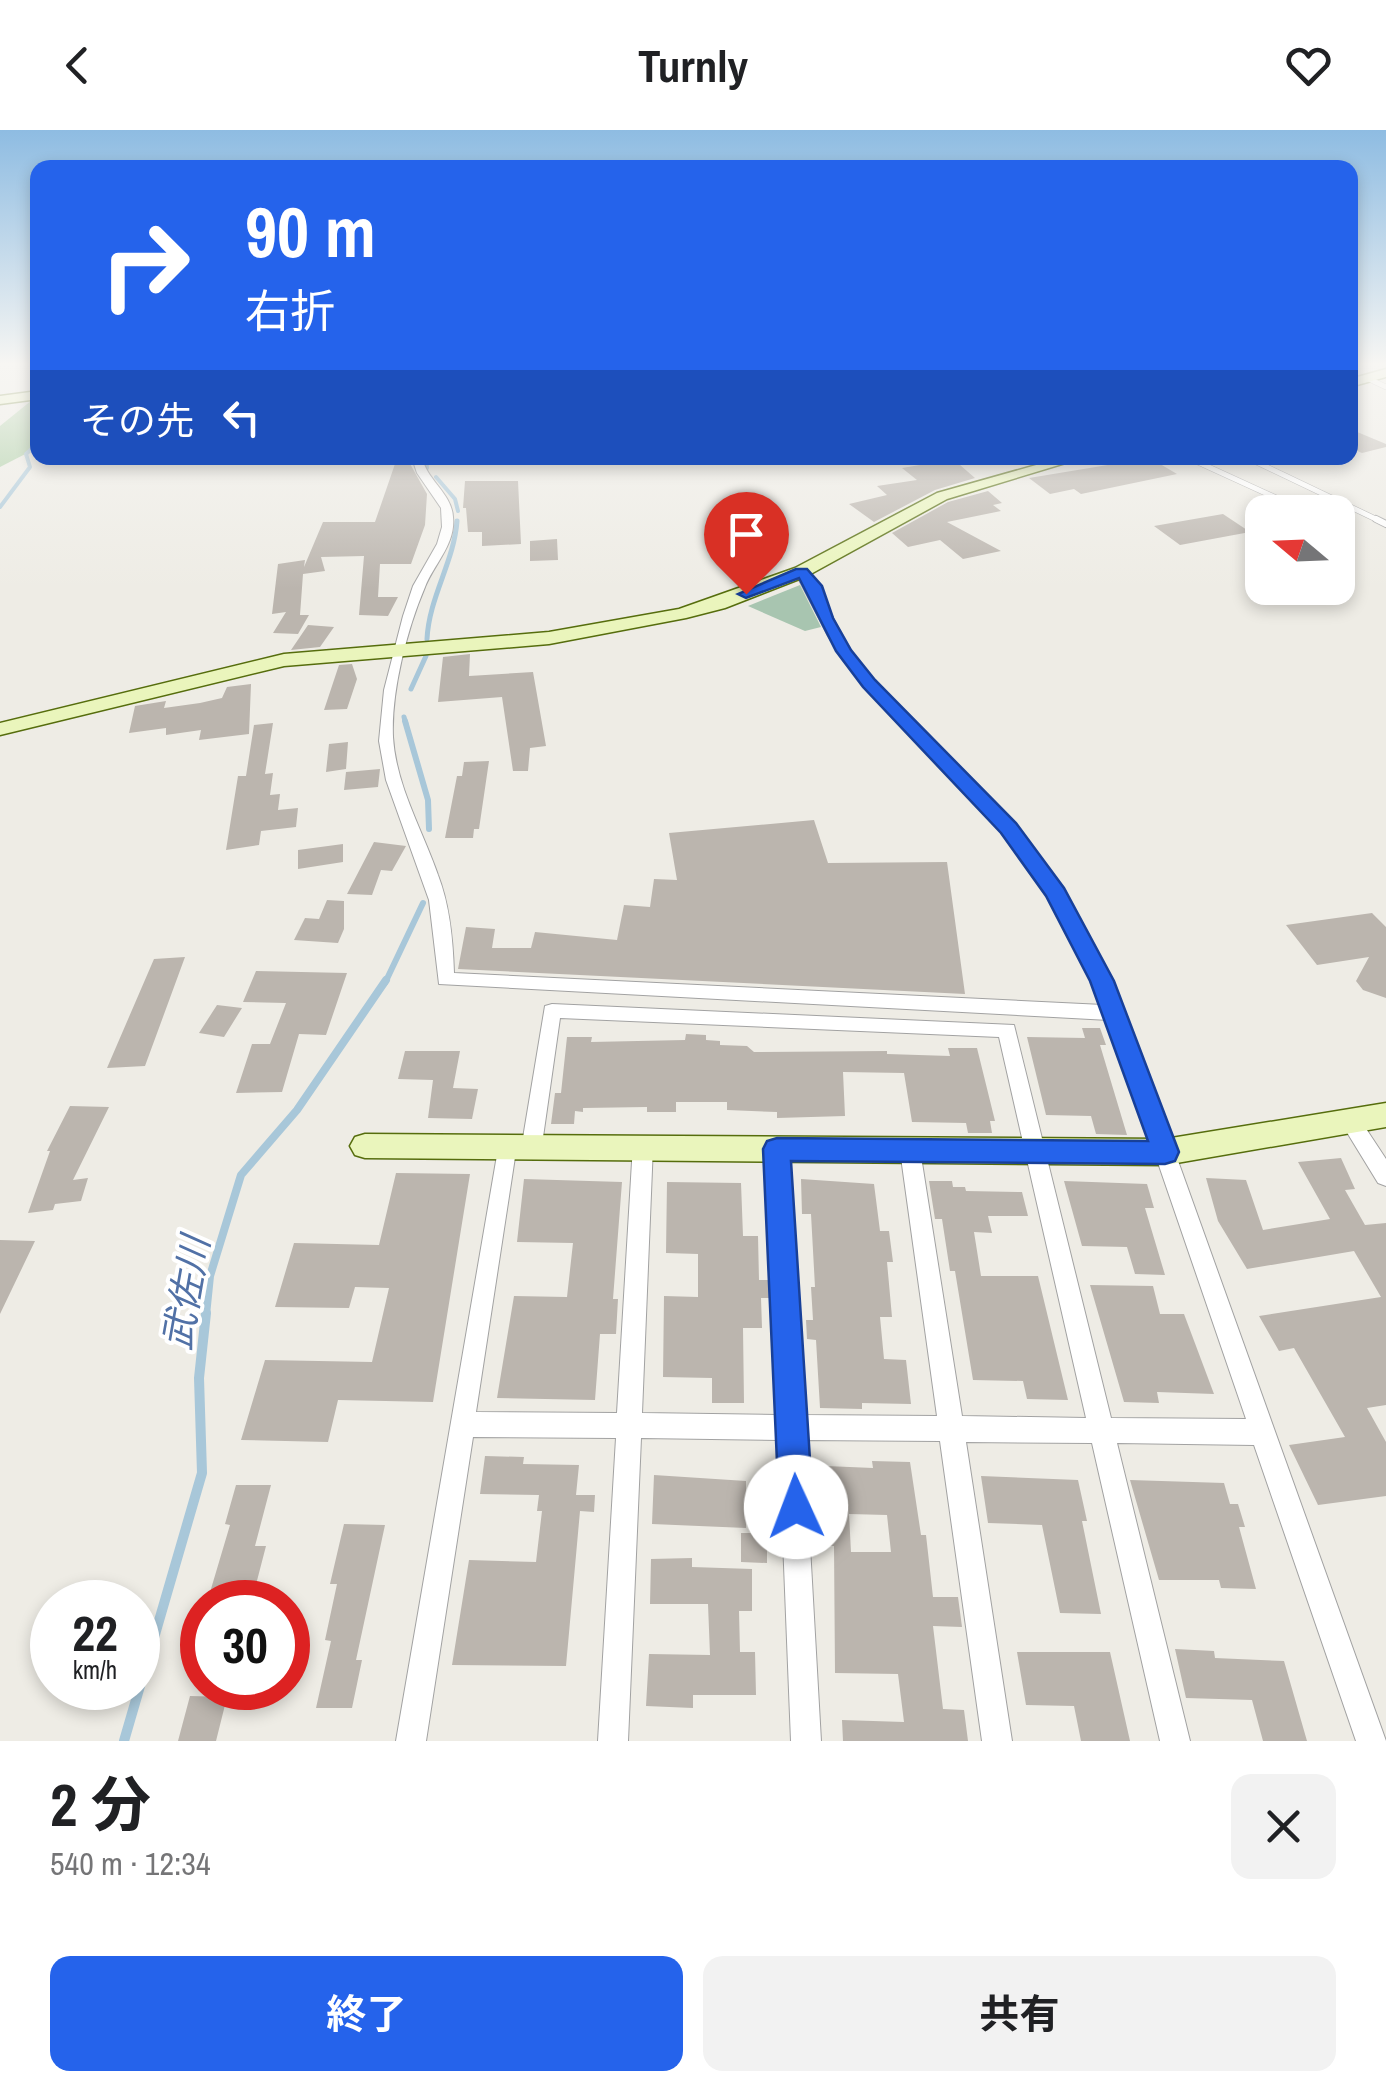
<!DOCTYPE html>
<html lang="ja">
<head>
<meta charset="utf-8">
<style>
	:root { --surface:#fff; --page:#f2f2f2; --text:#202124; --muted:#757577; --accent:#2563eb }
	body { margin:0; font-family:"Archivo Narrow","Noto Sans JP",sans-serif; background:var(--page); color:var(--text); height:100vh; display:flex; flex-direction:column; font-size:38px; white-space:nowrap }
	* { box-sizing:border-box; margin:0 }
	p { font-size:32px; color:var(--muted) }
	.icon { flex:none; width:55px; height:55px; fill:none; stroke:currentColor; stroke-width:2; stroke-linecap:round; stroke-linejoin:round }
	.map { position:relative; height:1611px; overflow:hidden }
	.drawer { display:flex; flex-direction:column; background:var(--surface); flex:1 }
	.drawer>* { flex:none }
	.top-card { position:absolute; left:30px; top:30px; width:1328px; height:305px; border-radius:20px; box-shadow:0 5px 15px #0003; background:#2563eb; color:#fff; overflow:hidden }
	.needle { width:65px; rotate:289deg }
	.tools { position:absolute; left:1245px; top:365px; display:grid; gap:20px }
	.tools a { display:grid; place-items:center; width:110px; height:110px; border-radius:20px; background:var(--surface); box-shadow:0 5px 15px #0003; font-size:50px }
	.speed { position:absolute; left:30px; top:1450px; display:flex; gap:20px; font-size:50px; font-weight:700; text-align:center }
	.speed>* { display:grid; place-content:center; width:130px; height:130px; border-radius:50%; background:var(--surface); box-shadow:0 5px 15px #0003; line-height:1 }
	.speed small { font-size:25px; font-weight:400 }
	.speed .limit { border:15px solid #d22; background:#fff; color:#111 }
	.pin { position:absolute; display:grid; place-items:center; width:85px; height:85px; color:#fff; margin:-102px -42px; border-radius:50% 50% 50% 0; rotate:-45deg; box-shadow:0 0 10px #0007 }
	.pin .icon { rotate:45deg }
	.me { position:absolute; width:110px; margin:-55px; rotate:358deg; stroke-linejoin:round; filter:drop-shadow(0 0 8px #0008) }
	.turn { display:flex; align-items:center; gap:35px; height:210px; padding:0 50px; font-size:45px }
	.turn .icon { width:130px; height:130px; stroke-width:2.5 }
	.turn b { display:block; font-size:70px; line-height:85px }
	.then { display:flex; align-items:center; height:95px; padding:0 50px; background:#0003; gap:20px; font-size:38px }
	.round { display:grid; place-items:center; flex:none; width:105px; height:105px; border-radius:20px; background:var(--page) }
	.summary { display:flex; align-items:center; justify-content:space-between; height:170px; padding:0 50px }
	h1 { font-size:60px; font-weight:700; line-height:75px }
	.primary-button { display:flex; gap:20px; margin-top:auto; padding:20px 50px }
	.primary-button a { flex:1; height:115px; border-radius:20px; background:var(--accent); color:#fff; font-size:40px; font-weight:700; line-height:115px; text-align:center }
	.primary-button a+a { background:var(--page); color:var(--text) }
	header { display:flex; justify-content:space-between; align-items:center; height:130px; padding:0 50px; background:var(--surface); font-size:45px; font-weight:700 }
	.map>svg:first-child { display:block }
</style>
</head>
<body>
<header><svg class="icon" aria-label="back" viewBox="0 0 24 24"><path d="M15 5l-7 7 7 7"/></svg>Turnly<svg class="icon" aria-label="heart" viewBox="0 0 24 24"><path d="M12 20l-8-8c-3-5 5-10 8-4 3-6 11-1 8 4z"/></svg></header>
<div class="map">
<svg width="1386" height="1611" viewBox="0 0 1386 1611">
	<rect width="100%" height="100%" fill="#eeece5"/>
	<!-- forest -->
	<path fill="#a4ca9c" d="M37 266V318L0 337V296Z"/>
	<!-- cemetery -->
	<path fill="#a8c5b0" d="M800 455 821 497 805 501 748 476Z"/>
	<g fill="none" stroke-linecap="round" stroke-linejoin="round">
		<!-- stream-far4 -->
		<path stroke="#a8c7d9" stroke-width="4" d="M426 328 427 338
			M436 347 455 369 458 381
			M0 377 30 337 26 324 38 313"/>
		<!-- stream-far3 -->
		<path stroke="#a8c7d9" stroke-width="5" d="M427 509C429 467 454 432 457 391
			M411 559 426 526
			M404 587 406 594"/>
		<!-- stream-far2 -->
		<path stroke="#a8c7d9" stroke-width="6" d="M405 591 428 670 429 699
			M385 853 423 773"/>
		<!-- stream-far1 -->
		<path stroke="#a8c7d9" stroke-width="8" d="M206 1185 210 1146 241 1045 297 980 386 850"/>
		<!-- stream -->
		<path stroke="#a8c7d9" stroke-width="10" d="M124 1611 202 1343 199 1248 206 1183"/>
	</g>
	<!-- building -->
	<path fill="#bbb5ae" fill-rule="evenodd" d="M1350 299 1386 314V317L1362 323 1350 318Z
		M952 328 975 348 935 360 874 392 849 374 887 365 877 356 917 350 902 338 920 335 915 331Z
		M1150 328 1177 344 1081 364 1074 359 1050 364 1029 348Z
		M396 331 409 332 427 364 425 395 411 434H380L378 467H398L388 486 359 485 364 426 321 427 325 441 303 444 300 485H309L298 504 273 503 286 482 272 484 278 434 305 430 304 437 323 392H375Z
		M465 351H518L521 414 482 416V402H468L466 378H463Z
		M988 361 1002 373 993 375 1001 381 947 392 1001 421 963 429 940 410 908 417 892 403 948 372Z
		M1223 384 1250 402 1180 415 1154 396Z
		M557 409 558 430 530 431V411Z
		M308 495 334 497 320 517 291 520Z
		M470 524 469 546 533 542 546 616 530 618 528 641H513L502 567 438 572 443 527Z
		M352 534 357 549 347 579 324 580 339 535Z
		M251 554 249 604 199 610 201 600 166 605V598L129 603 135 576 166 571 164 578 200 573 222 568 227 557Z
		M273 593 265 644 273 643 270 665 280 664 278 680 298 678 296 697 261 701 259 715 226 720 238 646H246L254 595Z
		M348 612 346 639 326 642 329 614Z
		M489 631 479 699H474L473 708H445L457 646H462L464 632Z
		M380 639 378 657 344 660 346 642Z
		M814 690 828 733 947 732 965 864 458 839 466 797 495 799 492 818H531L535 802 617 810 624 775 650 777 654 749 677 750 669 703Z
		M374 712 406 716 392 741 381 740 372 765 347 764Z
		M343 714V732L298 739V720Z
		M327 770 344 771V799L338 813 294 810 305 788 319 789Z
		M1372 783 1386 797V868L1363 860 1356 851 1369 827 1317 835 1286 795Z
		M185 827 145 936 107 938 154 829Z
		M256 841 347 843 326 905 299 904 282 962 236 963 252 914H270L286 873 243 872Z
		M217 875 242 878 224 907 199 903Z
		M1082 898H1100L1106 915H1100L1127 1005 1096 1004 1091 986 1046 985 1027 907 1085 908Z
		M686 904 706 905V910L720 911V915L747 916 754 922 887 921V924L950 926 948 918H977L995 991H990L992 1003H968L966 993 912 992 904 943 843 942 845 986 777 988V982L727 980V972H676V982H647V977L583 978V982L575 981 574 994H551L555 963H561L567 907H592L591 912 685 910Z
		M405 921H460L453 958 478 959 472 989 428 988 433 950 398 949Z
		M70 976 109 977 73 1050 88 1048 81 1071 55 1074 53 1080 28 1083 50 1021H47Z
		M1341 1028 1355 1059 1345 1060 1365 1095 1386 1093V1275L1367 1278 1386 1312V1366L1318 1375 1289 1315 1345 1307 1294 1218 1279 1221 1259 1186 1381 1167 1354 1121 1247 1139 1218 1091 1206 1048 1246 1050 1263 1100 1330 1089 1298 1032Z
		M396 1043 470 1044 433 1272 338 1270 328 1312 241 1310 265 1230 372 1232 389 1158 355 1157 349 1178 275 1177 294 1113 379 1115Z
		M524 1049 622 1052 613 1169H618L616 1204H600L595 1270 497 1268 514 1166 567 1167 573 1113 517 1112Z
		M801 1049 874 1054 880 1101H889L893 1132H887L892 1187H880L884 1229 906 1230 911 1274 862 1273V1279L820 1278 816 1210 807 1209 806 1190H813L811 1157H815L811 1084H802Z
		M929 1051H952L953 1057H965L966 1061 1022 1062 1028 1086H988L992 1103 974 1102 981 1146H1038L1068 1270 1027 1269 1023 1251 973 1250 955 1141H950L942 1089H935Z
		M1064 1051 1147 1054 1154 1078H1145L1165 1145 1135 1144 1127 1117 1082 1116Z
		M667 1052 741 1053 743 1106H758L759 1150H769V1168H761L762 1198H743L744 1273H712V1248L663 1247 664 1166 698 1167V1124L666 1123Z
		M0 1110 35 1111 0 1184Z
		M1090 1155 1153 1156 1160 1184H1184L1214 1264 1157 1262 1159 1273 1124 1272Z
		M485 1326 524 1327 523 1334 579 1335 576 1365H595L594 1382 580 1381 566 1536 452 1535 469 1430 536 1432 542 1381H537L539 1365 480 1364Z
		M872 1331 910 1332 921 1405H926L933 1467H958L962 1497 933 1496 943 1579 964 1580 968 1611H843L842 1590 904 1592 898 1544 835 1543 834 1416H822L821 1393H829L826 1336 873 1338ZM849 1384 887 1385 891 1422H851Z
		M654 1345 746 1351V1398L652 1394Z
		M981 1346 1078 1350 1087 1391H1082L1101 1484 1060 1483 1042 1395 988 1393Z
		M1130 1350 1224 1353 1230 1374H1238L1245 1397H1239L1256 1459 1221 1458 1219 1450H1159Z
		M236 1355H271L255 1416H266L252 1470 208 1469 230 1395 225 1394Z
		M344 1394 385 1395 356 1530H362L352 1578H316L331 1511 325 1510 337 1454H330Z
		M741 1403H767V1433L741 1432Z
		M692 1428V1437L752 1439V1481H739L740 1522H755L756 1565H693V1578L646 1576 649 1524 710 1525 708 1474H650L651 1429Z
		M1175 1519 1214 1521 1215 1528 1284 1531 1307 1611H1263L1252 1570 1186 1568Z
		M1017 1522H1110L1130 1611H1081L1074 1576 1026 1575Z
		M190 1566 227 1567 216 1611H178Z"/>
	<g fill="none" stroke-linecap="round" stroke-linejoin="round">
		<!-- lane-far1 casing -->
		<g stroke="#a2a2a2" stroke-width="6">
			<path id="lane-far1" d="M1367 248 1386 257
				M1189 328 1307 382
				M1248 328 1382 392"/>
		</g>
		<!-- lane casing -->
		<g stroke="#a2a2a2" stroke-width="8">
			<path id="lane" d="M1376 389 1386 394
				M1338 396 1342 401 1338 405"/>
		</g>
		<!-- street casing -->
		<g stroke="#a2a2a2" stroke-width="2">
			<path id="street" d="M412 328H422C427 350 452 364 453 387 456 414 434 434 425 457 407 499 391 562 393 607 396 656 422 699 438 745 450 776 453 810 454 843L1103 875 1061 786 1020 722 986 682 898 593 852 541 828 506 795 442 805 439C828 469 837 505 861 535 914 599 981 650 1031 715 1071 766 1099 824 1125 883L1386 1611H1356L1254 1315 1117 1313 1190 1611H1160L1092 1313 966 1312 1012 1611H982L940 1311 804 1310 821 1611H791L779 1310 641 1308 628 1611H598L616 1308 473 1307 426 1611H396L500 1008 507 1005 514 1008 517 1014 476 1282 617 1283 633 1015 636 1009 643 1006 650 1009 653 1015 642 1283 778 1285 767 1019 770 1013 777 1010 784 1013 787 1019 803 1285 937 1286 900 1020 903 1014 910 1011 917 1014 920 1020 962 1286 1086 1288 999 907 560 888 542 1014 539 1020 532 1023 525 1020 522 1014 545 876 552 874 1014 895 1111 1288 1246 1289 1109 890 439 854 429 770 386 650 379 611 384 560 403 486 413 456 437 414 442 397 441 378 417 343Z
				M1350 983 1357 985 1386 1029V1056L1378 1053 1340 991 1343 985Z"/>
		</g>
		<!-- secondary casing -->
		<g stroke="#566d0d" stroke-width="3">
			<path id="secondary" d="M1386 239V247L1350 257V249Z
				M38 261V269L0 274V266Z
				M1061 328H1082L947 369 807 446 725 478 686 488 549 514 284 536 0 605V593L284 524 549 502 679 479 795 438 937 363Z
				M1386 973V997L1165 1035 365 1028 355 1025 350 1016 355 1007 365 1004 1165 1009Z"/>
		</g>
		<!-- lane-far1 -->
		<use href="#lane-far1" stroke="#fff" stroke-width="5"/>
		<!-- lane -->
		<use href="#lane" stroke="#fff" stroke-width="6"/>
		<!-- street -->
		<use href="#street" fill="#fff" fill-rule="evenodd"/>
		<!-- secondary -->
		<use href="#secondary" fill="#eaf5bc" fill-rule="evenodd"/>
	</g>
	<!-- sky -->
	<linearGradient id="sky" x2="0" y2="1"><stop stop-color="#8ebce2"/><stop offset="0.51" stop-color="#f7f6f3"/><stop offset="1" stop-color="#f7f6f3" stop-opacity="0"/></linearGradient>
	<rect width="1386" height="459" fill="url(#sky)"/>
	<!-- route -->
	<path fill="#2563eb" stroke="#184099" stroke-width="2.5" d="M796 439H807L822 456 833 488 851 520 875 550 1016 693 1064 758 1114 851 1179 1022 1175 1031 1165 1034 791 1031 813 1377 808 1389 796 1394 784 1389 779 1377 763 1019 767 1011 777 1008 1148 1011 1090 851 1046 766 1001 703 863 557 836 521 799 448 746 468 738 464Z"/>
	<g text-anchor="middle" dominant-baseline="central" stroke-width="8" stroke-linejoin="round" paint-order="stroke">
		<!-- near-water labels -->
		<g font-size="38" font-style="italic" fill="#5171a6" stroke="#fff">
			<text transform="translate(186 1163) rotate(-80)">武佐川</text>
		</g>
	</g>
</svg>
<div class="tools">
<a><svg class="needle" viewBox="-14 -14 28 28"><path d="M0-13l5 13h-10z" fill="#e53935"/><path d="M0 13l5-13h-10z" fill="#757577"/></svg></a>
</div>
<div class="speed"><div>22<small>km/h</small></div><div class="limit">30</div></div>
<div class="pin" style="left:746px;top:464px;background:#d93025"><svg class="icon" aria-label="arrive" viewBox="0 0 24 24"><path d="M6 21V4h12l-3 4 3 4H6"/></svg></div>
<svg class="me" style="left:796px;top:1377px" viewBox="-20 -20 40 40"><circle r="19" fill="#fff"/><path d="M0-13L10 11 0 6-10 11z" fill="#2563eb"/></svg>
<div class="top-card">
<div class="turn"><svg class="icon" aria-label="right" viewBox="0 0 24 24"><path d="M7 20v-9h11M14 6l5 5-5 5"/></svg><div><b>90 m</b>右折</div></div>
<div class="then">その先<svg class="icon" aria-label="left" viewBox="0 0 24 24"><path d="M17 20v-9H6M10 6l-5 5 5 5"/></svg></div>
</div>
</div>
<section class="drawer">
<div class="summary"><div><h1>2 分</h1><p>540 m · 12:34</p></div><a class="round"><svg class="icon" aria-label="close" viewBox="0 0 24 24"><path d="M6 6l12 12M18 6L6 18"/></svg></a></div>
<div class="primary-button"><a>終了</a><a>共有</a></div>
</section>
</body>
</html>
